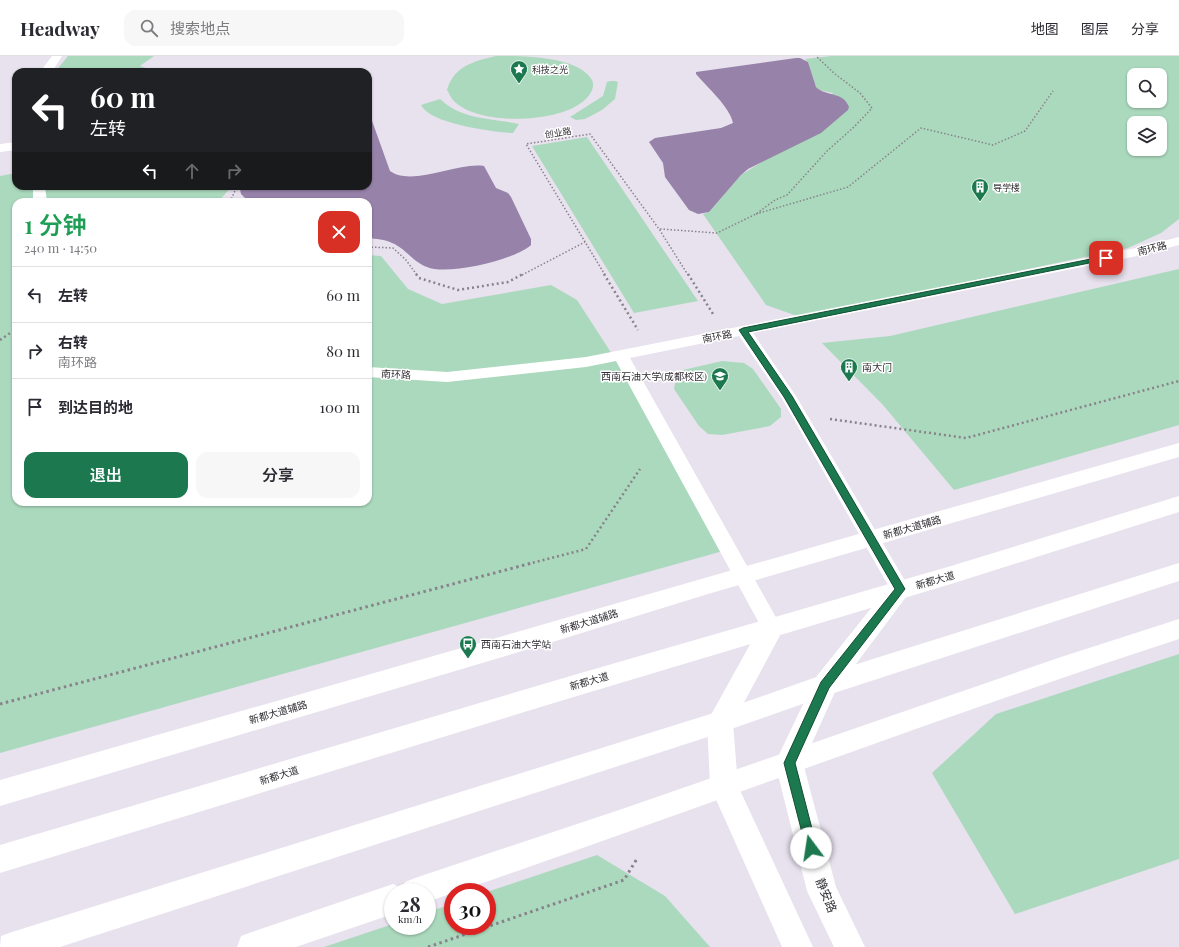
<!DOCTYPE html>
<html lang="zh">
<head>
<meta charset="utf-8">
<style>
	:root { --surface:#fff; --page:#f7f7f7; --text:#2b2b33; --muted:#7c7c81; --line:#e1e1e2; --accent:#1b784f }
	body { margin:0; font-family:"Playfair Display","Noto Sans SC",serif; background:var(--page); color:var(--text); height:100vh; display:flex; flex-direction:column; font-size:15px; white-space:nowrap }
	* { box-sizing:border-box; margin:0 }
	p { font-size:13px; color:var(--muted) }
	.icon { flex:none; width:22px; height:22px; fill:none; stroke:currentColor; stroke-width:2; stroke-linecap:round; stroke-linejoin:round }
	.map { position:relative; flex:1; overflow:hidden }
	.side { position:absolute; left:12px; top:142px; width:360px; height:308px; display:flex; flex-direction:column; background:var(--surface); border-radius:12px; box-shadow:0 1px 3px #0004 }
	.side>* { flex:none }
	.top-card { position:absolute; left:12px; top:12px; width:360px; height:122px; border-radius:12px; box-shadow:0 1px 3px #0004; background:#202124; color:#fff; overflow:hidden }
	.buttons { position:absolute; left:1127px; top:12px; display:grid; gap:8px }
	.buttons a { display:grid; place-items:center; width:40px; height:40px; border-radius:8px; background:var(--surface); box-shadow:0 1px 3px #0004; font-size:20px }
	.speed { position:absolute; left:384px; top:827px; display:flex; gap:8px; font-size:20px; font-weight:700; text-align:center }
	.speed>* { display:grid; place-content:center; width:52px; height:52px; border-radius:50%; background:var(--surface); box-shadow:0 1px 3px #0004; line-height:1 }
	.speed small { font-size:10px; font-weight:400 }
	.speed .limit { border:6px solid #d22; background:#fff; color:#111 }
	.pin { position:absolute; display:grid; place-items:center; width:34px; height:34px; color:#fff; margin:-17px; border-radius:8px; box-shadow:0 2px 6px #0006 }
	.me { position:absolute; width:44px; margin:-22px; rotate:346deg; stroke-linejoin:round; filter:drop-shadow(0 0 3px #0008) }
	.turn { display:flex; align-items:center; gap:14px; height:84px; padding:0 12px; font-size:18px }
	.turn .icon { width:52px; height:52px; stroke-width:2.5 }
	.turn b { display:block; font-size:28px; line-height:34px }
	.lanes { display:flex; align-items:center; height:38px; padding:0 12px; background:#0003; justify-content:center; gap:20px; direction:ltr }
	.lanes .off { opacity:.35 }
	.round { display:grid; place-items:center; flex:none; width:42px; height:42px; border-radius:12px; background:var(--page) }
	.headline { display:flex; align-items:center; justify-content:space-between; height:68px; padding:0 12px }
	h1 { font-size:24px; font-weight:600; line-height:30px; color:#1e9e55 }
	.primary-button { display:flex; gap:8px; margin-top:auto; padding:8px 12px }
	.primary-button a { flex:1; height:46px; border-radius:12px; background:var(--accent); color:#fff; font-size:16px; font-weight:600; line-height:46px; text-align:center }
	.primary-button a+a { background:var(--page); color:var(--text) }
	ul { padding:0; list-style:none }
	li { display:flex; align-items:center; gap:12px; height:56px; padding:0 12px; border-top:1px solid var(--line) }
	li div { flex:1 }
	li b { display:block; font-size:15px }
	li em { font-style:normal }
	header { display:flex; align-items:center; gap:24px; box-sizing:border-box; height:56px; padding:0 20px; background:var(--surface); border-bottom:1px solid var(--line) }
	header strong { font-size:19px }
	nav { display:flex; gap:22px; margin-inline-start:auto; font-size:14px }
	.search { width:280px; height:36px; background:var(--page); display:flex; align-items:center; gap:10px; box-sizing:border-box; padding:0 14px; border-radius:12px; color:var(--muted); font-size:15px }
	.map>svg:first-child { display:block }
</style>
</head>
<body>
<header>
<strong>Headway</strong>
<div class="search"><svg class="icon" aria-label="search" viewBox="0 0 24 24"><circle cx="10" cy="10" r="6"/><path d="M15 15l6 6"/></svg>搜索地点</div>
<nav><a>地图</a><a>图层</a><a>分享</a></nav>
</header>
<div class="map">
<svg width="1179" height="891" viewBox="0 0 1179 891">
	<rect width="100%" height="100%" fill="#e8e1ee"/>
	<!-- green -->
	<path fill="#abd9bd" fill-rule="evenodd" d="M68 0H154L140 10 157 16H55Z
		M496 0C524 0 578 0 592 24 596 33 588 42 581 47 555 67 476 70 453 44 451 42 449 37 447 34 454 10 474 5 496 0Z
		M831 0H1179V163L1161 177 1128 192 800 261 766 249 703 158 709 156 741 119 760 107 833 37 819 34 816 31 808 6 805 3ZM1134 19H1160V45H1134ZM1134 67H1160V93H1134Z
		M610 25H615L618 26 615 43 602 54 585 63 576 64 570 61 603 40 607 26Z
		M440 43C462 64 491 62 519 68L513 77C493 76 430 68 421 49Z
		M587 81 698 245 634 257 532 90Z
		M16 117V130H232L218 146H16V446H368V199L381 200 408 233 442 248 551 229 577 244 634 332 723 495 0 697V120Z
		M1179 213V369L954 434 883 349 822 287 890 280Z
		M722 305 744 307 753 313 781 353V361L770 370 722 379 708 378 699 370 674 333 676 321 683 314Z
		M1179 598V803L1015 858 932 717 996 658Z
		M597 799 665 840 710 891H324L393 868V870H427V856L453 848V870H487V836Z"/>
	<!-- water -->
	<path fill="#9782a9" d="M796 2H800L808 6 816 31C826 41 843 35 849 51L848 54 821 77 748 113 741 119 709 156 698 158 689 154 665 121 663 107 649 86 655 82 721 72 733 67C730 51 707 31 696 18V16Z
		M368 62H371L390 115C412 131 457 106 484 110L496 132 508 137 511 141 531 183V189C515 204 447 220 427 211 413 206 405 192 392 187 385 183 376 183 368 182V146H249L241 138 240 133 243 130H368Z"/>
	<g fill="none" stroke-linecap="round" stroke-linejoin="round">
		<!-- path-far2 -->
		<path stroke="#88838b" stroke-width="1.5" stroke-dasharray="1.5 2" stroke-linecap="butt" d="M230 146 237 130
			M756 158 848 131 921 72 993 89 1025 75 1053 35
			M660 173 717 177 756 158 775 144 787 139 827 95 854 71 872 52 860 37 835 18 816 0
			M368 191 393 192 406 204 417 219
			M522 219 585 186
			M605 219 526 88 590 78 659 173 688 219"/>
		<!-- path-far1 -->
		<path stroke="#88838b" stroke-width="2.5" stroke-dasharray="2 3" stroke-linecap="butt" d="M416 218 419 222 458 234 508 226 523 218
			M604 218 638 274
			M688 218 713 258
			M0 284 16 273
			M830 363 966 382 1179 325
			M528 508 586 493 640 413"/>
		<!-- path -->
		<path stroke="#88838b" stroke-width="3" stroke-dasharray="2.5 3.5" stroke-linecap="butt" d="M0 648 532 507
			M428 891 624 824 638 801"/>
		<!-- lane -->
		<path fill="#fff" fill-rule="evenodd" d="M52 0H62L52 16H40Z
			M16 86V94L0 96V88Z
			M33 130H45L47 146H33Z
			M1179 181V189L1137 200 753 277 796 340 907 528 910 533 907 538 900 541 893 538 781 341 739 280 630 302 782 572 779 578 772 580 765 578 616 305 586 311 447 326 368 321V311L447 316 586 301 1136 192Z"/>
		<!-- street -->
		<path fill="#fff" fill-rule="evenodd" d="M900 524 908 526 912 533 835 636 803 707 836 831 865 891H834L807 835 775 707 816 621 892 526Z
			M772 562 781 565 784 572 733 667 738 730 813 891H782L710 730 707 666 763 565Z"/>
		<!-- secondary -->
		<path fill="#fff" fill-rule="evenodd" d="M1179 387V401L708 538 546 588 0 750V724C393 612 786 498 1179 387Z
			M1179 563V583C937 662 698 753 457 836H453V837L427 846V836H393V858L296 891H237L241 880 252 876 393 828 402 832 405 826 415 822 622 753 1061 601Z"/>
		<!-- primary -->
		<path fill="#fff" fill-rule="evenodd" d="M1179 440V456L951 528 567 643 0 817V789L567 621 951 510Z
			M1179 507V525L828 639 720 677 60 891H0L1 880 12 876 720 655 825 618Z"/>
	</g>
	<!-- route -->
	<path fill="#1b784f" stroke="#124e33" d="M1106 200H1109V203L748 276 792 340 905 533 829 632 795 707 817 792 816 796 811 798 807 796 784 707 821 626 895 533 784 341 739 274 743 272Z"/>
	<!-- icons -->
	<defs>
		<g id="sight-pin" transform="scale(0.9)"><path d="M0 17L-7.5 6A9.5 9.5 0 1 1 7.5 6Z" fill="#1b784f" stroke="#fff"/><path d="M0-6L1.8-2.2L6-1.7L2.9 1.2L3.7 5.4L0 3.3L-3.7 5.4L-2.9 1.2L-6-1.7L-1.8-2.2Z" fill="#fff"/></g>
		<g id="building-pin" transform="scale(0.9)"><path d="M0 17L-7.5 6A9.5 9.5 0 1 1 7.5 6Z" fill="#1b784f" stroke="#fff"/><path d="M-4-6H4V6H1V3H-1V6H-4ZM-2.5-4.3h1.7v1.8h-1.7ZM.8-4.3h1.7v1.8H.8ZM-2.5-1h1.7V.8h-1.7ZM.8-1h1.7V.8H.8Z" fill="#fff"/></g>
		<g id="university-pin" transform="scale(0.9)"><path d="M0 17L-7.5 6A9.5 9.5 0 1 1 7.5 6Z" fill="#1b784f" stroke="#fff"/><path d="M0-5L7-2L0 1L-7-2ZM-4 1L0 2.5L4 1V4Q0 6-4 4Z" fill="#fff"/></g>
		<g id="bus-pin" transform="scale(0.9)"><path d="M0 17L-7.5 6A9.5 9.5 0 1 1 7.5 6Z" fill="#1b784f" stroke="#fff"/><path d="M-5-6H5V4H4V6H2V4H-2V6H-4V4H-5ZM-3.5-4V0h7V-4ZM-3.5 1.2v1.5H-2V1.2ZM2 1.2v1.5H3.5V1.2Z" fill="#fff"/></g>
	</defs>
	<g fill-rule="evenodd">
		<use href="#sight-pin" x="519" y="13"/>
		<use href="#building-pin" x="980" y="131"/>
		<use href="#building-pin" x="849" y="311"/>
		<use href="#university-pin" x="720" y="320"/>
		<use href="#bus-pin" x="468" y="588"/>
	</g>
	<g text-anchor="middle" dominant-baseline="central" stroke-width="3" stroke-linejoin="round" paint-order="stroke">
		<!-- far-poi labels -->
		<g font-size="9" fill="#322f34" stroke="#fff" text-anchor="start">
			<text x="532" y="13">科技之光</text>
			<text x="993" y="131">导学楼</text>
		</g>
		<!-- far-street labels -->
		<g font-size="9" fill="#322f34" stroke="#fff">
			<text transform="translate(558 76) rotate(-9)">创业路</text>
		</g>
		<!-- street labels -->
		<g font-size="10" fill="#322f34" stroke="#fff">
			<text transform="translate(1152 192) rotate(-14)">南环路</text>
			<text transform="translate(717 280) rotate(-11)">南环路</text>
			<text transform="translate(396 318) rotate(3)">南环路</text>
			<text transform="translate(912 471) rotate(-16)">新都大道辅路</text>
			<text transform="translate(935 524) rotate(-16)">新都大道</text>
			<text transform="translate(589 565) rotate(-17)">新都大道辅路</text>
			<text transform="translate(589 625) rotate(-16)">新都大道</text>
			<text transform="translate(278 656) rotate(-16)">新都大道辅路</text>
			<text transform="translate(279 719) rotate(-17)">新都大道</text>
		</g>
		<!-- poi labels -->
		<g font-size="10" fill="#322f34" stroke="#fff" text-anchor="start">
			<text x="862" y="311">南大门</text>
			<text x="707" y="320" text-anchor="end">西南石油大学(成都校区)</text>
			<text x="481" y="588">西南石油大学站</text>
		</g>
		<!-- near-street labels -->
		<g font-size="12" fill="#322f34" stroke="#fff">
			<text transform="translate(827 839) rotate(68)">静安路</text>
		</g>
	</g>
</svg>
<div class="buttons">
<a><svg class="icon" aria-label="search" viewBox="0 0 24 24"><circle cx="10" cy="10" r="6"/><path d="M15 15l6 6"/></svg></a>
<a><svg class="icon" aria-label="layers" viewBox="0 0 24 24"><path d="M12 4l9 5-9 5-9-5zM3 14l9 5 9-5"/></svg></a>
</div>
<div class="speed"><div>28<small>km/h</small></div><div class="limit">30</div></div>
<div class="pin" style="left:1106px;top:202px;background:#d93025"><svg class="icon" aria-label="arrive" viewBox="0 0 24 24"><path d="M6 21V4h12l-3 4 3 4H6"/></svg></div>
<svg class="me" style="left:811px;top:792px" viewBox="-20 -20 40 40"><circle r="19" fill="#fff"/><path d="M0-13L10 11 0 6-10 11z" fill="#1b784f"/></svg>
<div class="top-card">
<div class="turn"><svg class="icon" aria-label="left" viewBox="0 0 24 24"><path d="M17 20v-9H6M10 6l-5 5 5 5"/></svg><div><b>60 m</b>左转</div></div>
<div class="lanes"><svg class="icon" aria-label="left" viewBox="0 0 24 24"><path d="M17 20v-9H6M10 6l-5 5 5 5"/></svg><svg class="icon off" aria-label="ahead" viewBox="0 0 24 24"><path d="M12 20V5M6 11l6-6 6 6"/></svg><svg class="icon off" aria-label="right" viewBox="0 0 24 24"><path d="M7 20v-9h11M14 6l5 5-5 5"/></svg></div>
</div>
<section class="side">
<div class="headline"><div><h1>1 分钟</h1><p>240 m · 14:50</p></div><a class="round" style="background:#d93025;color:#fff"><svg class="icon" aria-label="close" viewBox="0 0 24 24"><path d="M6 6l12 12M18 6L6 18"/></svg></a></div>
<ul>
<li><svg class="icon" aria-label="left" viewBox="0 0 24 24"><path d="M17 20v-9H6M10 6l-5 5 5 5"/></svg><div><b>左转</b></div><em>60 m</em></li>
<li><svg class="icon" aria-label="right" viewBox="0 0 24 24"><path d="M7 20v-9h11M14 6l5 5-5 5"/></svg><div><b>右转</b><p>南环路</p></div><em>80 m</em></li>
<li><svg class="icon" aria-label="arrive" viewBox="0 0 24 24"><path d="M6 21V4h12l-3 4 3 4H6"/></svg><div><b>到达目的地</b></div><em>100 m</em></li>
</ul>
<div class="primary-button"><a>退出</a><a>分享</a></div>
</section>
</div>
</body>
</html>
